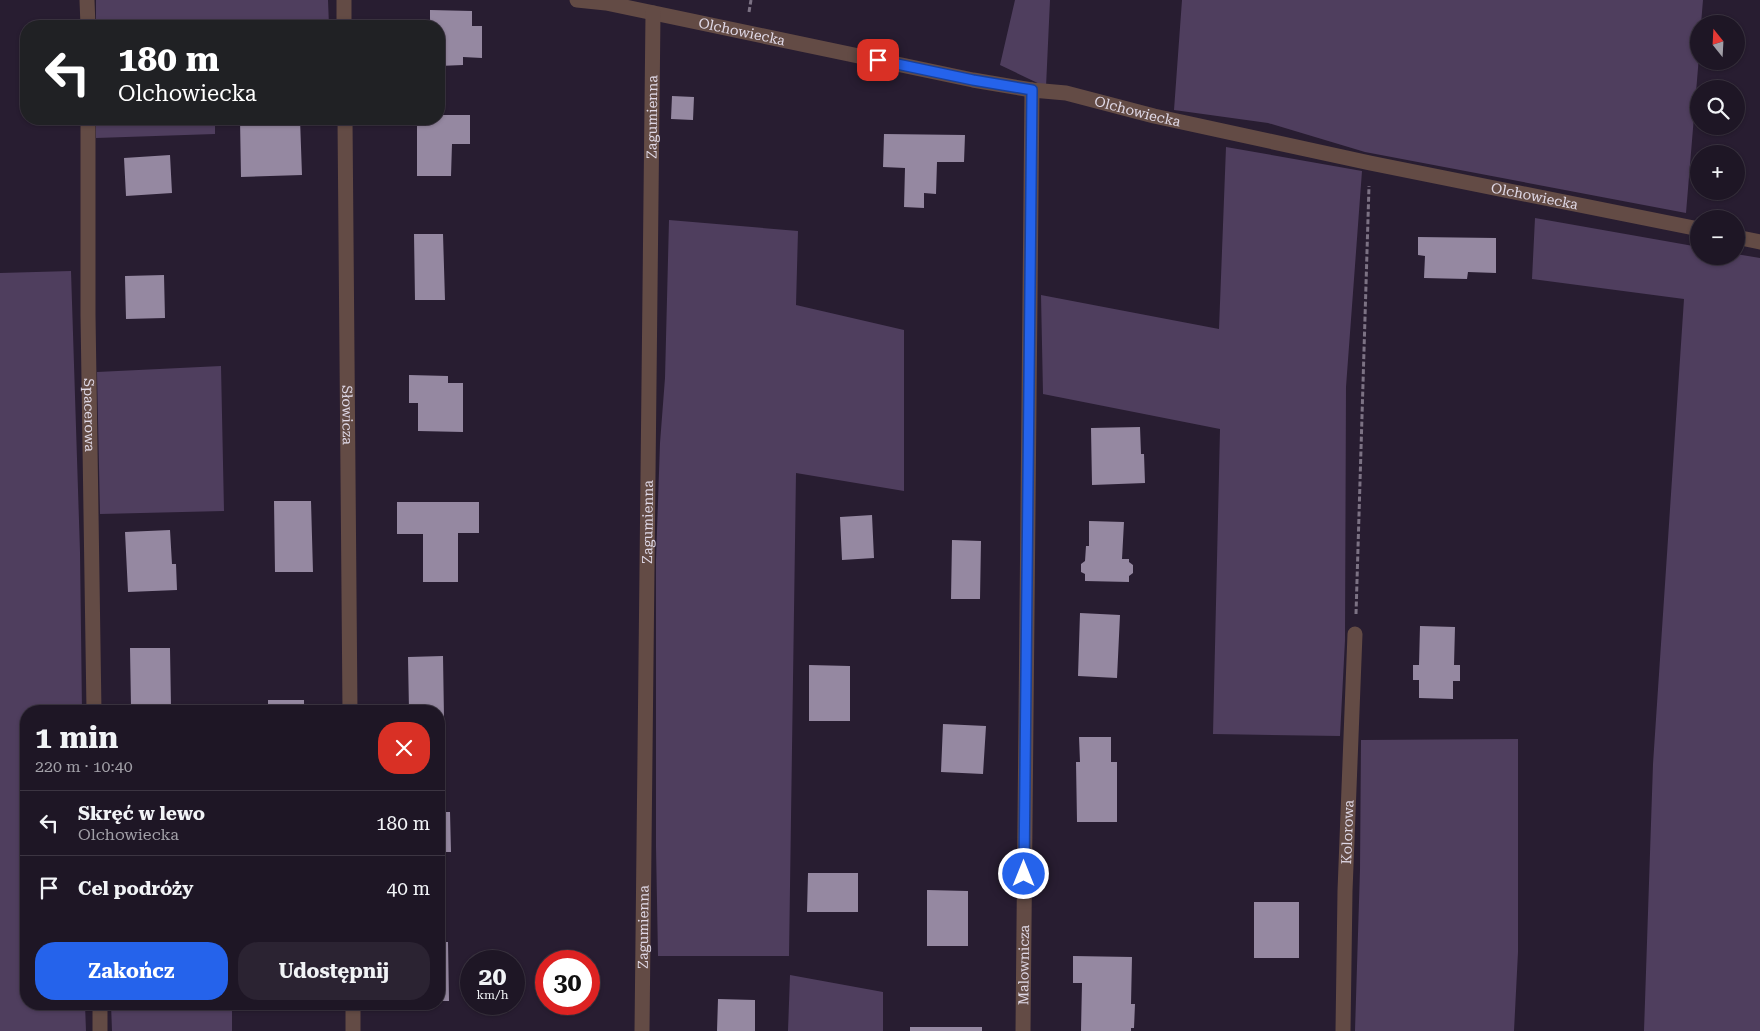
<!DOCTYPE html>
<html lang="pl">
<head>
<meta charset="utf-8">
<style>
	:root { --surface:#1e1625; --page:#2b2332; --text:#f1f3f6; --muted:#a19fa7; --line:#3c3542; --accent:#2563eb }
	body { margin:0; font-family:"Roboto Serif",serif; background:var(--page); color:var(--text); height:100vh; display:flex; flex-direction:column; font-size:19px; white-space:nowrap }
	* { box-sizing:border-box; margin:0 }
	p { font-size:16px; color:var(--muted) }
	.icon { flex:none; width:28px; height:28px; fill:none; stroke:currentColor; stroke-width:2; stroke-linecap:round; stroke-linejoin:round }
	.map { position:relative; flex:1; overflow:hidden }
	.details { position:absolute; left:20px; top:705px; width:425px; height:305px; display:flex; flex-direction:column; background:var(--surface); border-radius:20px; box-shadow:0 1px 4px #0004,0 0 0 1px var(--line) }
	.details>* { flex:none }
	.banner { position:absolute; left:20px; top:20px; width:425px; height:105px; border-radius:20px; box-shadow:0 1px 4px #0004,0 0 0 1px var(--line); background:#202124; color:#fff; overflow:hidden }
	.needle { width:32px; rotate:342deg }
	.controls { position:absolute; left:1690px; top:15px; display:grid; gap:10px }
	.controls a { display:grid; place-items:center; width:55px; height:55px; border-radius:50%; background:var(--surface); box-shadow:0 1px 4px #0004,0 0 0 1px var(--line); font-size:25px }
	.speed { position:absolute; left:460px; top:950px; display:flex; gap:10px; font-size:25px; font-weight:700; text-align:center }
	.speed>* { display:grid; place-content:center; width:65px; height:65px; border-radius:50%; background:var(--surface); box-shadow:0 1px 4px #0004,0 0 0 1px var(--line); line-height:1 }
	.speed small { font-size:12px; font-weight:400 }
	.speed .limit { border:8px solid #d22; background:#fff; color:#111 }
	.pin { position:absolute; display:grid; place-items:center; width:42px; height:42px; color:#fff; margin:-21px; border-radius:10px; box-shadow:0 2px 8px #0006 }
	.me { position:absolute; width:55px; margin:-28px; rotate:0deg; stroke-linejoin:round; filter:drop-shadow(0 0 4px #0008) }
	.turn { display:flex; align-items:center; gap:18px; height:105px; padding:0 15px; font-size:22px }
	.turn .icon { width:65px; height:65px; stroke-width:2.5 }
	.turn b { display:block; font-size:35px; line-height:42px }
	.round { display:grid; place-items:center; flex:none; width:52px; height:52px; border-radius:20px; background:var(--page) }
	.summary { display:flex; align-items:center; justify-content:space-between; height:85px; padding:0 15px }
	h1 { font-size:30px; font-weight:700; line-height:38px }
	.cta { display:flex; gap:10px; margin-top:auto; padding:10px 15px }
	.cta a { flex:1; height:58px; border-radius:20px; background:var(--accent); color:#fff; font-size:20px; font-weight:700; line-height:58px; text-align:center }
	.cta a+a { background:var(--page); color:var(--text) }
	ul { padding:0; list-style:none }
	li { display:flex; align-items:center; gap:15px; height:65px; padding:0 15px; border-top:1px solid var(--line) }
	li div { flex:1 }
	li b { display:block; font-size:19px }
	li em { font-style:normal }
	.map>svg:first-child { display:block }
</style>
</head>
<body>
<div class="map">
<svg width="1760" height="1031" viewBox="0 0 1760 1031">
	<rect width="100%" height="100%" fill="#281d31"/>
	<!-- green -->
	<path fill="#4f3e5e" d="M96 0H328L329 26H96Z
		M1015 0H1050L1046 87 1000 65Z
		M1182 0H1703L1701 24H1699V56L1686 213 1365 152 1268 123 1174 110Z
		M96 119H215V134L96 138Z
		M1226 147 1362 171 1346 387 1345 640 1340 736 1213 734 1220 429 1043 394 1041 295 1219 329Z
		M1535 218 1699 247V256H1736V254L1760 258V1031H1644L1653 764 1684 299 1532 279Z
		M669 220 798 231 796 305 904 330V491L796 473 789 956H658L656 847V560L660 443 665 378Z
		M71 271 80 552 82 711H26V1004H85L86 1031H0V273Z
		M221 366 224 511 100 514 97 372Z
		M1518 739V952L1514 1031H1355L1360 869 1361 740Z
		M790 975 883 992V1031H788Z
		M111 1004H232V1031H112Z"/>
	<!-- building -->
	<path fill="#9588a1" d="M430 10 472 11V26H482V58L463 57V65L439 66V26H430Z
		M672 96 694 97 693 120 671 119Z
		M439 115H470V144H452L451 176H417V119H439Z
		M240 119H300L302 175 241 177Z
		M369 119H395V121H369Z
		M884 134 965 135 964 162H937L936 194 924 193V208L904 207 905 168 883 167Z
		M170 155 172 193 126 196 124 158Z
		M414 234H443L445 300H415Z
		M1418 237 1496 238V273L1468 272 1467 279 1424 278 1425 256 1418 255Z
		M164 275 165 318 126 319 125 276Z
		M409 375 448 376V383H463V432L418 431V403H409Z
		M1140 427 1141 454H1144L1145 483 1092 485 1091 428Z
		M274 501H311L313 572H275Z
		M397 502H479V533H458V582H423V534H397Z
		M872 515 874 558 842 560 840 517Z
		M1089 521 1124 522 1122 559H1129V562L1133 565V573L1129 576V582L1085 581V574L1081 572V564L1085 561 1086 546H1089Z
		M170 530 172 564H176L177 590 128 592 125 532Z
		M952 540 981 541 980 599H951Z
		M1080 613 1120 615 1117 678 1078 676Z
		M1420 626 1455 627 1454 665H1460V681H1453V699L1419 698V680H1413V665H1419Z
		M130 648H170L171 707H131Z
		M443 656 444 718H439V711H409L408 657Z
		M809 665 850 666V721H809Z
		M268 700H304V711H268Z
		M943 724 986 726 983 774 941 772Z
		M1079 737H1111V762H1117V822H1077L1076 762H1080Z
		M439 800H442L443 812H450L451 852H439Z
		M808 873H858V912H807Z
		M927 890 968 891V946H927Z
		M1254 902H1299V958H1254Z
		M439 942H448L449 1001H439Z
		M1073 956 1132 957 1131 1004H1135L1134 1028H1131V1031H1081L1082 983H1073Z
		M718 999 755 1000V1031H717Z
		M262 1004H301V1006H263Z
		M910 1027H982V1031H910Z"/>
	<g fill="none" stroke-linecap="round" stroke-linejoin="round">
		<!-- path -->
		<path stroke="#7c7284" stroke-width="3" stroke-dasharray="5 2.5" stroke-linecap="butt" d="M749 12 751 0
			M1356 614 1369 186"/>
		<!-- street -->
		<g stroke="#634b45" stroke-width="15">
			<path d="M87 0 88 26"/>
			<path d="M344 0V26"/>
			<path id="s1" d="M577 0 606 3 973 80 1032 90 1066 93 1154 116 1370 163 1699 229"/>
			<path id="s2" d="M88 119V315L94 711"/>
			<path id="s3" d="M345 119 350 711"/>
			<path d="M1736 237 1760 242"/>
			<path d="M100 1004V1031"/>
			<path d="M353 1004V1031"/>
			<path id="s4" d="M642 1031 653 13"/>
			<path id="s5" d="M1023 1031 1032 90"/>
			<path id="s6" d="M1343 1031 1345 891 1355 634"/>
		</g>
	</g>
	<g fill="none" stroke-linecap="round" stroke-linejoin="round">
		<!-- route casing -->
		<g stroke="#184099" stroke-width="12">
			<path id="route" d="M878 60 973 80 1032 90 1024 874"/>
		</g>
		<!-- route -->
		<use href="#route" stroke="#2563eb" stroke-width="9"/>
	</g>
	<g text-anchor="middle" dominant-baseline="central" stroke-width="5" stroke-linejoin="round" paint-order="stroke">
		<!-- street labels -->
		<g font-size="14" fill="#e0d9e7" stroke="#281d31">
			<text stroke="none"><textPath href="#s1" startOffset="168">Olchowiecka</textPath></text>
			<text stroke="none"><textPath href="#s1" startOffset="572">Olchowiecka</textPath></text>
			<text stroke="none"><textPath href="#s4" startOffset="914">Zagumienna</textPath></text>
			<text stroke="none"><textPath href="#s1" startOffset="978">Olchowiecka</textPath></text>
			<text stroke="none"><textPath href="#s2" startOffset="296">Spacerowa</textPath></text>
			<text stroke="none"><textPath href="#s3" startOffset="296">Słowicza</textPath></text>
			<text stroke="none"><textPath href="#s4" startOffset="509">Zagumienna</textPath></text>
			<text stroke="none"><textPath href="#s6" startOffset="199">Kolorowa</textPath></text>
			<text stroke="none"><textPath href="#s4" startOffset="104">Zagumienna</textPath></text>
			<text stroke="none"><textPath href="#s5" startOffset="66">Malownicza</textPath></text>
		</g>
	</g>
</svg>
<div class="controls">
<a><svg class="needle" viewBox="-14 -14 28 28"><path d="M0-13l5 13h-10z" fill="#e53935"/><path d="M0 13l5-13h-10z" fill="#a19fa7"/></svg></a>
<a><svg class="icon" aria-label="search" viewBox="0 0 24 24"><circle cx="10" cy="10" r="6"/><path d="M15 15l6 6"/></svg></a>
<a>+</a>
<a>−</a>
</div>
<div class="speed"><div>20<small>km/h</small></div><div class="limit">30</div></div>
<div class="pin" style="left:878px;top:60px;background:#d93025"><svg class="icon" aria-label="arrive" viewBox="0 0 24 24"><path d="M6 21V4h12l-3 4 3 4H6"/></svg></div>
<svg class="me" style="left:1024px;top:874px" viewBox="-20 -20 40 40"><circle r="17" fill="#2563eb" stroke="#fff" stroke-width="3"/><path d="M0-11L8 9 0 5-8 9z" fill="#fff"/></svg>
<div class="banner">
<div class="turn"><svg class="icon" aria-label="left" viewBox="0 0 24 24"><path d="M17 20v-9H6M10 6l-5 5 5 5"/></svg><div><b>180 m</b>Olchowiecka</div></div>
</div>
<section class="details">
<div class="summary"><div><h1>1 min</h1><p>220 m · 10:40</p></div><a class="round" style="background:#d93025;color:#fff"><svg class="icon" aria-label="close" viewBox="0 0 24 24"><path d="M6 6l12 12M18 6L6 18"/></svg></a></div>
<ul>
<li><svg class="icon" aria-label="left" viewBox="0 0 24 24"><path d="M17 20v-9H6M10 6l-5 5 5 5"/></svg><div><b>Skręć w lewo</b><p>Olchowiecka</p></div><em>180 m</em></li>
<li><svg class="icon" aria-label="arrive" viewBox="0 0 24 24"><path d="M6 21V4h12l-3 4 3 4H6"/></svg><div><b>Cel podróży</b></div><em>40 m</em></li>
</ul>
<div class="cta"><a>Zakończ</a><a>Udostępnij</a></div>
</section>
</div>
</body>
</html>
